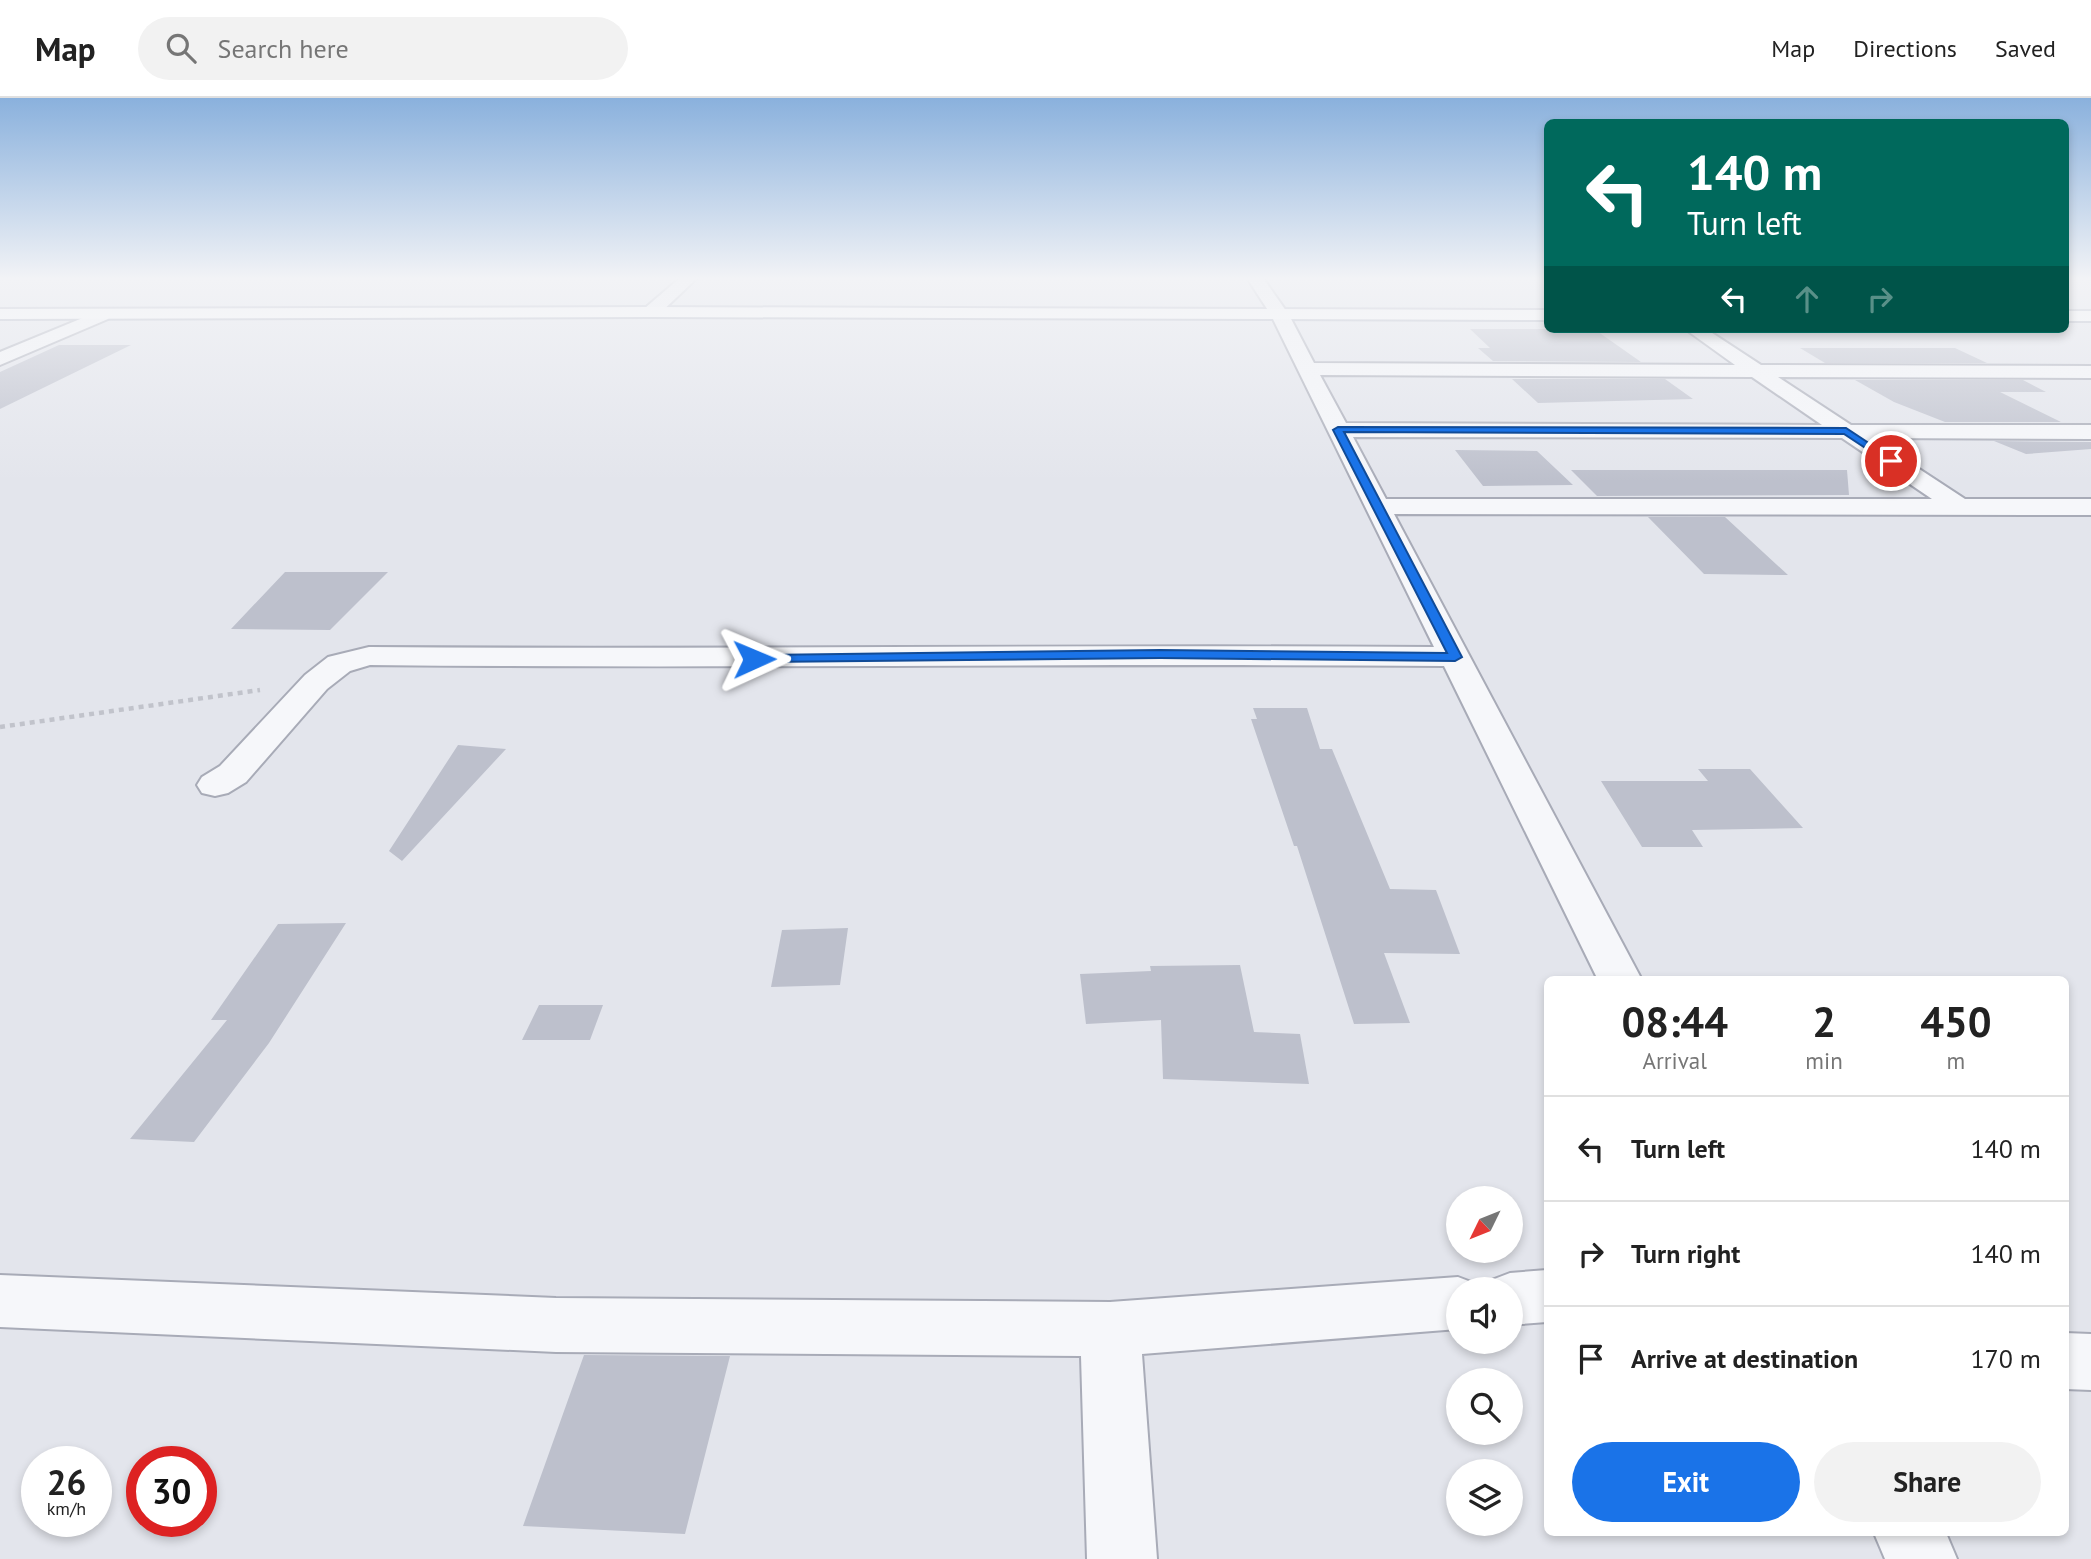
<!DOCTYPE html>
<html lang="en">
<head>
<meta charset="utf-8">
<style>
	:root { --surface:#fff; --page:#f2f2f2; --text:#222; --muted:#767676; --line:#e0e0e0; --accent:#1a73e8 }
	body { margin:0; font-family:"PT Sans",sans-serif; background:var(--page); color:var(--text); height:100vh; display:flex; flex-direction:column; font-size:26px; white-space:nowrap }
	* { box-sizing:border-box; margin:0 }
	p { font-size:23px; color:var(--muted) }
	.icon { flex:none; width:38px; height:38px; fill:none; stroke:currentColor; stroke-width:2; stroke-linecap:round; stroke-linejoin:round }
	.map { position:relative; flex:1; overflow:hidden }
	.drawer { position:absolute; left:1544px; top:878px; width:525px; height:560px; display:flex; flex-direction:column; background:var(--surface); border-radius:10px; box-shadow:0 4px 10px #0003 }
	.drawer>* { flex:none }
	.hud { position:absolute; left:1544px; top:21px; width:525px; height:214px; border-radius:10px; box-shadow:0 4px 10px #0003; background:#00695c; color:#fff; overflow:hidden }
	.needle { width:46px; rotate:227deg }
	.fabs { position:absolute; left:1446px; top:1088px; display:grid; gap:14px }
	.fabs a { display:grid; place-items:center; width:77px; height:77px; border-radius:50%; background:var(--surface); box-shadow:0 4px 10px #0003; font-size:35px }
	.speed { position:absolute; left:21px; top:1348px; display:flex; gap:14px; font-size:35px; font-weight:700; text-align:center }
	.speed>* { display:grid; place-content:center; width:91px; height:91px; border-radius:50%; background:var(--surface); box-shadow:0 4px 10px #0003; line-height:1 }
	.speed small { font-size:18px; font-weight:400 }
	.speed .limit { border:10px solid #d22; background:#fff; color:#111 }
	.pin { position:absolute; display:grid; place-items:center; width:60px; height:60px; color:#fff; margin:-30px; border:4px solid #fff; border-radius:50%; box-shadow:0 2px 7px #0007 }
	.me { position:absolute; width:77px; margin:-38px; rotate:89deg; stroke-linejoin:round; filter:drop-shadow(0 0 5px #0008) }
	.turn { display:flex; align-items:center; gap:24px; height:147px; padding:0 28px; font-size:32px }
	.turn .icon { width:91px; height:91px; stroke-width:2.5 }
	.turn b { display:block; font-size:49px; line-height:60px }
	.lanes { display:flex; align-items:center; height:66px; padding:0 28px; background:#0003; justify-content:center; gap:35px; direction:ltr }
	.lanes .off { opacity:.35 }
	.eta { display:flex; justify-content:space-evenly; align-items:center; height:119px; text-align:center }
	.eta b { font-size:42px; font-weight:700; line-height:49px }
	.primary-button { display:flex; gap:14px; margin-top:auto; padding:14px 28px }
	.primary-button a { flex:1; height:80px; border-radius:42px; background:var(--accent); color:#fff; font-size:28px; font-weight:700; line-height:80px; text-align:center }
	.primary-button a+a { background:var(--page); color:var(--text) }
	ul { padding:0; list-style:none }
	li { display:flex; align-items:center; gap:21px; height:105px; padding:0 28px; border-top:2px solid var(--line) }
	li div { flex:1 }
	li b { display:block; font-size:26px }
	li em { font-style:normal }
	header { display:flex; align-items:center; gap:42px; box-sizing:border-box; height:98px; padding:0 35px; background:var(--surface); border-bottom:2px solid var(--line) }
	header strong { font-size:33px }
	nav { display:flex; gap:38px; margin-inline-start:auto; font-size:24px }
	.search { width:490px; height:63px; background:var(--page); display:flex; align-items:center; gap:18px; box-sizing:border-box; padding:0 24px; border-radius:38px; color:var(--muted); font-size:26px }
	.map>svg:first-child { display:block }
</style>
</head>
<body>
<header>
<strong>Map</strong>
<div class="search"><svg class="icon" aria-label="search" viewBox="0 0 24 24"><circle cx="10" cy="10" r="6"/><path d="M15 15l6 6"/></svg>Search here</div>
<nav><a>Map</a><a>Directions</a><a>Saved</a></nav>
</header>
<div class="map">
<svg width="2091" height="1461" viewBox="0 0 2091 1461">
	<rect width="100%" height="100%" fill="#e3e5ec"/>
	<!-- building -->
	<path fill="#bdc0cc" d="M1470 231H1594L1641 264 1493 263 1478 250H1490Z
		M59 247H131L0 311V274Z
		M1800 250H1955L1987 265H1825Z
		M1512 281H1665L1693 301 1538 305Z
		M1855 282H2023L2046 294H2000L2061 324H1945L1894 304Z
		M1994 343 2091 344V351L2026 356Z
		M1455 352 1537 353 1573 387 1483 388Z
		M1571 372H1847L1849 397 1597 398Z
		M1648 419H1725L1788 477 1704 476Z
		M285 474H388L330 532 231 531Z
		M1253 610H1307L1320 651H1332L1390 791 1436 792 1460 856 1384 855 1410 925 1354 926 1297 748H1294L1251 621H1257Z
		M458 647 506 651 402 763 389 753Z
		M1698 671H1750L1803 730 1692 732 1703 749H1642L1601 683H1708Z
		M346 825 269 945 194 1044 130 1041 227 922H211L278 826Z
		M848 830 840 887 771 889 782 832Z
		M1240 867 1254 934 1300 936 1309 986 1163 981 1161 922 1086 926 1080 876 1151 873 1150 868Z
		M539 907H603L590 942H522Z
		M584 1257 730 1258 685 1436 523 1428Z"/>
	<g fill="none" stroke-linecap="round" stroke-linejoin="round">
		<!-- minor casing -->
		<g stroke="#a8abb7" stroke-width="4">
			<path id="minor" d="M680 180H697L657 218H645L643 214 645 210Z
				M1247 180H1263L1289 217 1314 265 1735 267 1685 231H1706L1761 267 2091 268V280L1778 279 1851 327H2091V341L1872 340 1965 401H2091V417L1394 416 1642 882H1598L1444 568C1086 565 728 571 370 567L350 573 327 591 246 684 228 695 215 698 202 695 197 687 202 679 220 668 305 577 328 559 369 549C724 552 1079 546 1434 549L1271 217ZM1320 277 1752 279 1822 327 1346 325ZM1353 339 1842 340 1932 401H1386Z
				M102 212 111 217 108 221 0 267V254Z
				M1547 1172V1224L1510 1227V1192H1485L1489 1183 1510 1175Z
				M0 1177 556 1200 1110 1204 1458 1179 1479 1187 1481 1192H1458V1231L1142 1256 1157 1461H1087L1081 1258 556 1254 0 1229Z
				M2065 1235 2091 1236V1292L2065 1291Z
				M1874 1435H1946L1957 1461H1885Z"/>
		</g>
		<!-- major casing -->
		<g stroke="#a2a7b8" stroke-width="4">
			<path id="major" d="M651 209 1547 212V222L651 219 0 221V211Z
				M2065 213H2091V223H2065Z"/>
		</g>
		<!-- path -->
		<path stroke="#c1c3cb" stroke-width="4.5" stroke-dasharray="5 5" stroke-linecap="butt" d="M0 629 260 592"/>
		<!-- minor -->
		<use href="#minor" fill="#f6f7fa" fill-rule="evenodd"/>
		<!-- major -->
		<use href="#major" fill="#fff" fill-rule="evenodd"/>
	</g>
	<!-- sky -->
	<linearGradient id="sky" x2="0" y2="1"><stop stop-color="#8ab1dd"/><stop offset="0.47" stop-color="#f2f3f6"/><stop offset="1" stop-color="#f2f3f6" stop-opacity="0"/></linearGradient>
	<rect width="2091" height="384" fill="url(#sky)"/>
	<!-- route -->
	<path fill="#1a73e8" stroke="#114b97" stroke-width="2" d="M1338 329 1846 330 1896 363 1888 365 1844 336 1344 334 1462 559 1455 563 1160 560 754 564 747 561 754 557 1160 552 1447 555 1333 332Z"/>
</svg>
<div class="fabs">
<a><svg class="needle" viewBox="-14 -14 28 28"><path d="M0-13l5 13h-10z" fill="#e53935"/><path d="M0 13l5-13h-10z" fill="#767676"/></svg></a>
<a><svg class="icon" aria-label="sound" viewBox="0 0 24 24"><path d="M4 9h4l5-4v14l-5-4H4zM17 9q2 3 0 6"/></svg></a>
<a><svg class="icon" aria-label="search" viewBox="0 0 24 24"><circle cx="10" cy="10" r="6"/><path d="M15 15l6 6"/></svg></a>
<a><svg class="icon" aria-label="layers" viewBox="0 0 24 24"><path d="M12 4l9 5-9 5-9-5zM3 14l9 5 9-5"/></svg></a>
</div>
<div class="speed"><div>26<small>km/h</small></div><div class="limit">30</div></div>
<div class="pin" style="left:1891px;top:363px;background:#d93025"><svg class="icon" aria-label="arrive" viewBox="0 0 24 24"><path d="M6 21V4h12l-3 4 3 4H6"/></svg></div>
<svg class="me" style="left:754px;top:561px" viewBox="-20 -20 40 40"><path d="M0-17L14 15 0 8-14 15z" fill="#1a73e8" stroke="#fff" stroke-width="4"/></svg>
<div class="hud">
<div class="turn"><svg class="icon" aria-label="left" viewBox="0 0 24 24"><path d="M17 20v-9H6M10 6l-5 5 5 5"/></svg><div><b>140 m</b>Turn left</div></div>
<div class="lanes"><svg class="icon" aria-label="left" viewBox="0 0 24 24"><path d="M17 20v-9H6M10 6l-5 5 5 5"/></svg><svg class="icon off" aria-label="ahead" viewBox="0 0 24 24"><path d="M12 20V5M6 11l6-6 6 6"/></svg><svg class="icon off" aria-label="right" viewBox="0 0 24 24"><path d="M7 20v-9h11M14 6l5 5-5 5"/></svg></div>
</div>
<section class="drawer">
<div class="eta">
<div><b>08:44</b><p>Arrival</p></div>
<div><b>2</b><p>min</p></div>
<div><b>450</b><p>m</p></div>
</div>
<ul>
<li><svg class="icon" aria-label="left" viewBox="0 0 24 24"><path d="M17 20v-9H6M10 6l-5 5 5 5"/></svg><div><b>Turn left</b></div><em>140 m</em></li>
<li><svg class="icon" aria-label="right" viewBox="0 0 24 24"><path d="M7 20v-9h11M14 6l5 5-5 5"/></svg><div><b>Turn right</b></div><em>140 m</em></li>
<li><svg class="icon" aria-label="arrive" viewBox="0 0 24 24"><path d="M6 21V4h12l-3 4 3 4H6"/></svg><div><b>Arrive at destination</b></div><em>170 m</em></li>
</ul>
<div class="primary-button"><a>Exit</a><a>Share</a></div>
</section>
</div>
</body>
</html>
